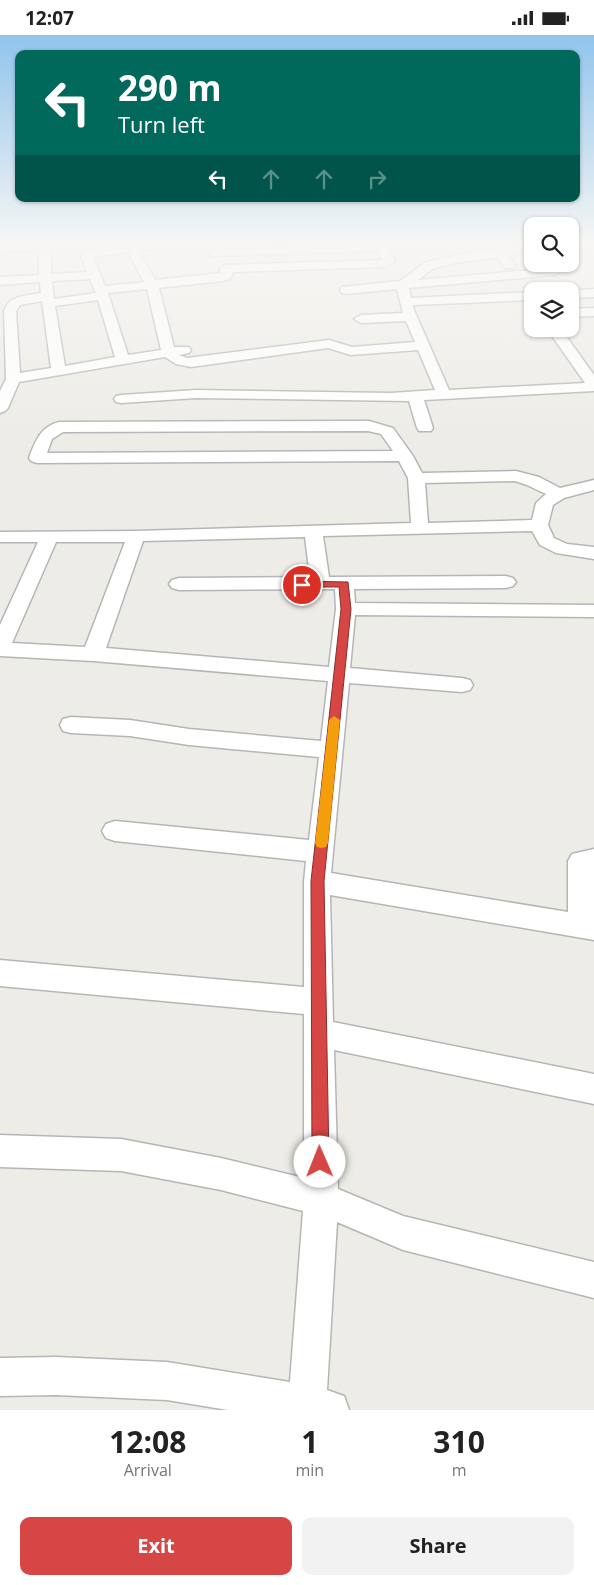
<!DOCTYPE html>
<html lang="en">
<head>
<meta charset="utf-8">
<style>
	:root { --surface:#fff; --page:#f2f2f2; --text:#222; --muted:#767676; --accent:#d54645 }
	body { margin:0; font-family:"Open Sans",sans-serif; background:var(--page); color:var(--text); height:100vh; display:flex; flex-direction:column; font-size:19px; white-space:nowrap }
	* { box-sizing:border-box; margin:0 }
	p { font-size:16px; color:var(--muted) }
	.icon { flex:none; width:28px; height:28px; fill:none; stroke:currentColor; stroke-width:2; stroke-linecap:round; stroke-linejoin:round }
	.map { position:relative; height:1375px; overflow:hidden }
	.drawer { display:flex; flex-direction:column; background:var(--surface); flex:1 }
	.drawer>* { flex:none }
	.top-card { position:absolute; left:15px; top:15px; width:565px; height:152px; border-radius:10px; box-shadow:0 1px 4px #0004; background:#00695c; color:#fff; overflow:hidden }
	.fabs { position:absolute; left:524px; top:182px; display:grid; gap:10px }
	.fabs a { display:grid; place-items:center; width:55px; height:55px; border-radius:10px; background:var(--surface); box-shadow:0 1px 4px #0004; font-size:25px }
	.pin { position:absolute; display:grid; place-items:center; width:42px; height:42px; color:#fff; margin:-21px; border:2px solid #fff; border-radius:50%; box-shadow:0 1px 5px #0007 }
	.me { position:absolute; width:55px; margin:-28px; rotate:359deg; stroke-linejoin:round; filter:drop-shadow(0 0 4px #0008) }
	.turn { display:flex; align-items:center; gap:18px; height:105px; padding:0 20px; font-size:22px }
	.turn .icon { width:65px; height:65px; stroke-width:2.5 }
	.turn b { display:block; font-size:35px; line-height:42px }
	.lanes { display:flex; align-items:center; height:48px; padding:0 20px; background:#0003; justify-content:center; gap:25px; direction:ltr }
	.lanes .off { opacity:.35 }
	.eta { display:flex; justify-content:space-evenly; align-items:center; height:85px; text-align:center }
	.eta b { font-size:30px; font-weight:700; line-height:35px }
	.action { display:flex; gap:10px; margin-top:auto; padding:10px 20px }
	.action a { flex:1; height:58px; border-radius:10px; background:var(--accent); color:#fff; font-size:20px; font-weight:700; line-height:58px; text-align:center }
	.action a+a { background:var(--page); color:var(--text) }
	.status { display:flex; justify-content:space-between; align-items:center; height:35px; padding:0 25px; background:var(--surface); direction:ltr }
	.status svg { height:14px; fill:currentColor }
	.map>svg:first-child { display:block }
</style>
</head>
<body>
<div class="status"><b>12:07</b><svg viewBox="0 0 49 12"><path d="M0 12V9h3v3zM5 12V6h3v6zM10 12V3h3v9zM15 12V0h3v12zM26 1h20v11H26zM47 4h2v5h-2z"/></svg></div>
<div class="map">
<svg width="594" height="1375" viewBox="0 0 594 1375">
	<rect width="100%" height="100%" fill="#eeece6"/>
	<g fill="none" stroke-linecap="round" stroke-linejoin="round">
		<!-- minor casing -->
		<g stroke="#b3b6b9" stroke-width="3">
			<path id="minor" d="M31 209H63L65 211 63 213 51 215V239L87 237 81 221 86 216 90 215 139 209H183L177 212 139 216 155 245 221 238 219 234 225 230 382 225 378 216 211 221 209 219 215 216 373 209H387L395 226 385 232 233 237 230 244 222 246 159 253 174 312H189L191 315 189 318 179 320 187 323 329 305 352 312 415 307 406 286 361 288 354 284 361 280 403 278 397 254 346 259 342 258 340 255 342 252 400 246 426 227 455 220 532 209V215L509 220 515 230 513 233H505L498 222 455 228 434 233 418 245 552 233 556 234 558 237 556 240 409 253 411 263 532 257V265L413 270 414 275 449 355 585 348 547 294H561L594 340V356L424 365 433 393 431 396H419L417 393 409 366 196 363 121 368 116 367 114 364 116 361 121 360 196 355 391 358 435 355 418 315 351 320 328 313 191 332 176 329 165 322 19 347 8 373 5 376 0 378V356L6 344 4 276C9 260 26 261 41 258L40 247 0 250V242L39 240V215L0 217V211ZM128 217 144 247 105 251 93 222ZM90 244 96 258 54 264 52 246ZM147 254 161 315 128 320 108 258ZM98 265 115 322 65 331 55 271ZM42 266 51 333 20 338 16 276 20 270Z
				M594 254V262L570 263V256H566Z
				M594 273V281L570 282V274Z
				M369 386 393 393 413 421 422 438 516 436 539 442 560 453 594 445V455L564 463 553 470 548 490 554 503 567 509 594 512V524L556 518 540 510 532 496 323 501 329 542 506 541 513 543 516 547 513 551 506 553 354 554 355 568 594 570V582L355 580 350 633 462 643 470 645 473 650 470 655 462 657 349 648 331 838 568 877V826L572 819 594 814V905L330 860 333 987 594 1039V1069L334 1015 338 1154 403 1181 594 1227V1263L403 1215 337 1187 327 1355 344 1361 349 1375H228L167 1365 56 1360 0 1361V1323L56 1322 167 1327 290 1347 303 1176 221 1155 121 1136 0 1132V1100L121 1104 221 1123 304 1143V979L0 951V925L304 952V847L306 826 115 806 106 803 102 796 106 789 115 786 309 805 319 722 189 710 130 701 71 698 63 696 60 690 63 684 71 682 130 685 189 694 321 706 328 646 93 626 0 621V590L38 507H0V497L136 496 411 488 408 443 399 426 37 428 31 426 29 423C35 407 40 392 59 387ZM368 396 381 399 393 416 47 418 52 404 63 397ZM515 446 527 450 546 459 536 468 532 485 428 488 425 448ZM305 502 310 542 179 543 172 545 169 549 172 553 179 555 335 554 336 574 329 632 106 613 143 506ZM56 507H125L85 612 12 608Z"/>
		</g>
		<!-- minor -->
		<use href="#minor" fill="#fff" fill-rule="evenodd"/>
	</g>
	<!-- sky -->
	<linearGradient id="sky" x2="0" y2="1"><stop stop-color="#91c4ed"/><stop offset="0.52" stop-color="#f7f6f4"/><stop offset="1" stop-color="#f7f6f4" stop-opacity="0"/></linearGradient>
	<rect width="594" height="402" fill="url(#sky)"/>
	<!-- route -->
	<path fill="#d54645" stroke="#8a2e2d" d="M302 546 348 547 351 574 324 846 329 1127 326 1133 320 1135 314 1133 312 1127 311 846 341 574 339 552H299L298 550Z"/>
	<!-- slow -->
	<path fill="#f59e0b" d="M334 681 340 685 328 808 326 812 321 813 317 812 315 808 329 685Z"/>
</svg>
<div class="fabs">
<a><svg class="icon" aria-label="search" viewBox="0 0 24 24"><circle cx="10" cy="10" r="6"/><path d="M15 15l6 6"/></svg></a>
<a><svg class="icon" aria-label="layers" viewBox="0 0 24 24"><path d="M12 4l9 5-9 5-9-5zM3 14l9 5 9-5"/></svg></a>
</div>
<div class="pin" style="left:302px;top:550px;background:#d93025"><svg class="icon" aria-label="arrive" viewBox="0 0 24 24"><path d="M6 21V4h12l-3 4 3 4H6"/></svg></div>
<svg class="me" style="left:320px;top:1127px" viewBox="-20 -20 40 40"><circle r="19" fill="#fff"/><path d="M0-13L10 11 0 6-10 11z" fill="#d54645"/></svg>
<div class="top-card">
<div class="turn"><svg class="icon" aria-label="left" viewBox="0 0 24 24"><path d="M17 20v-9H6M10 6l-5 5 5 5"/></svg><div><b>290 m</b>Turn left</div></div>
<div class="lanes"><svg class="icon" aria-label="left" viewBox="0 0 24 24"><path d="M17 20v-9H6M10 6l-5 5 5 5"/></svg><svg class="icon off" aria-label="ahead" viewBox="0 0 24 24"><path d="M12 20V5M6 11l6-6 6 6"/></svg><svg class="icon off" aria-label="ahead" viewBox="0 0 24 24"><path d="M12 20V5M6 11l6-6 6 6"/></svg><svg class="icon off" aria-label="right" viewBox="0 0 24 24"><path d="M7 20v-9h11M14 6l5 5-5 5"/></svg></div>
</div>
</div>
<section class="drawer">
<div class="eta">
<div><b>12:08</b><p>Arrival</p></div>
<div><b>1</b><p>min</p></div>
<div><b>310</b><p>m</p></div>
</div>
<div class="action"><a>Exit</a><a>Share</a></div>
</section>
</body>
</html>
